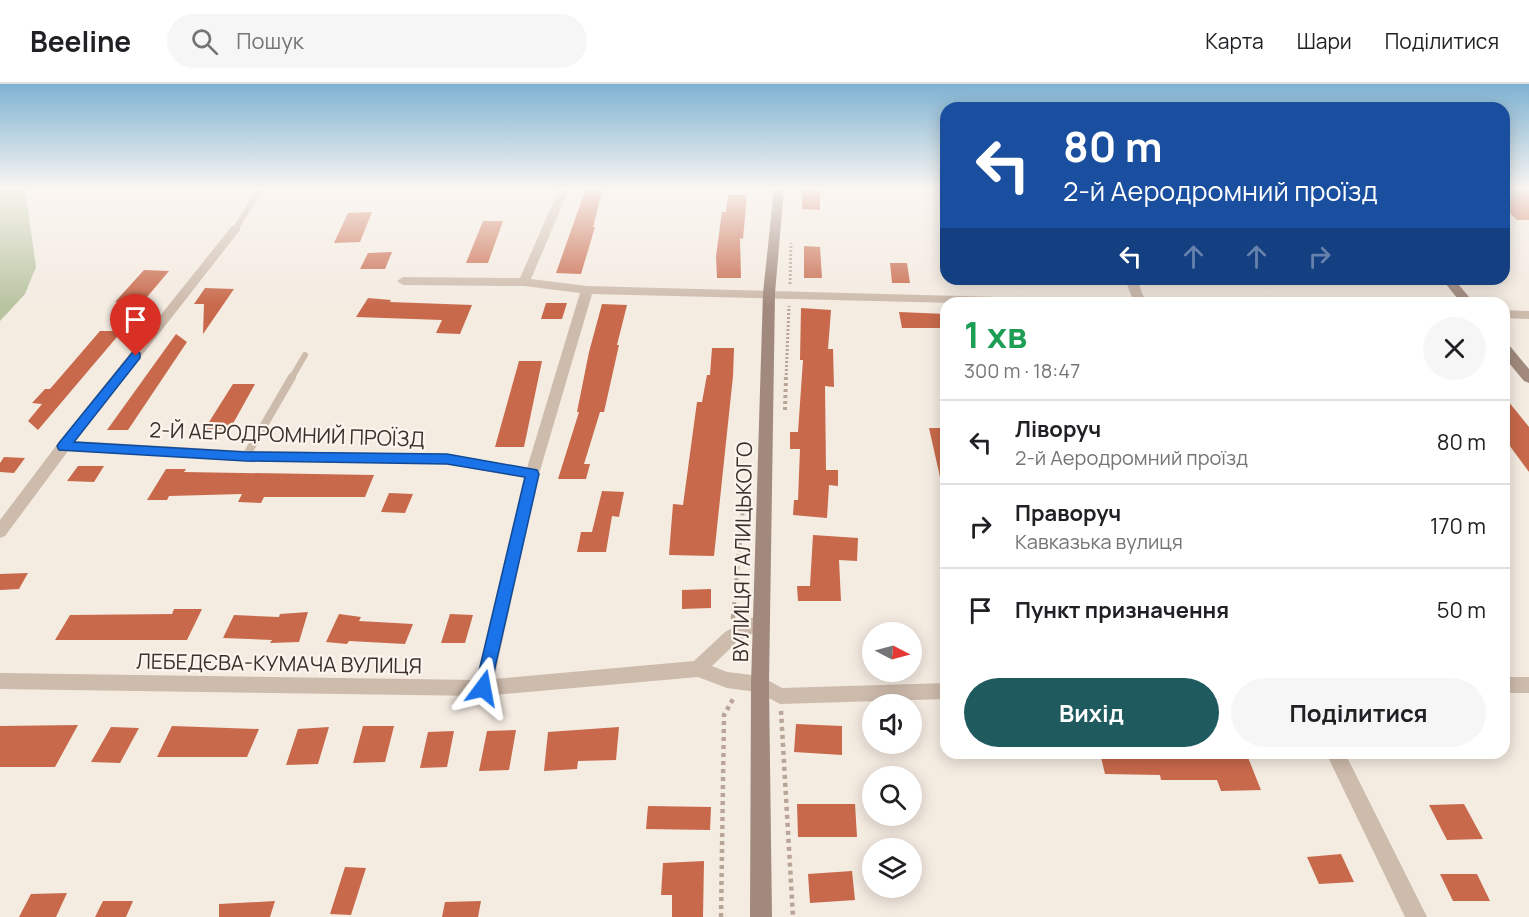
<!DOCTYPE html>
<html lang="uk">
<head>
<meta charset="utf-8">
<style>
	:root { --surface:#fff; --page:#f6f6f6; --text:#202124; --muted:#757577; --line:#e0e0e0; --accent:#1f5a5e }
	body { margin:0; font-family:Manrope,sans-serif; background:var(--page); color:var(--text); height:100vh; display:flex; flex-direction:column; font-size:22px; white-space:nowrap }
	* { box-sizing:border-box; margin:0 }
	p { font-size:20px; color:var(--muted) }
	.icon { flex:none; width:33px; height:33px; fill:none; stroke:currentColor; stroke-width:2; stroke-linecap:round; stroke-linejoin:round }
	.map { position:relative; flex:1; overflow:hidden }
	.side { position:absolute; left:940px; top:213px; width:570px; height:462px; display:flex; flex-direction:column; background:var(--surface); border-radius:18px; box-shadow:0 3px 15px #0003 }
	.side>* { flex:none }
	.top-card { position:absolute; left:940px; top:18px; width:570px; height:183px; border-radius:18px; box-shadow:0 3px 15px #0003; background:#1a4fa0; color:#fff; overflow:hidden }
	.needle { width:39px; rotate:96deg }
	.tools { position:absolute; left:862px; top:538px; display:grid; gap:12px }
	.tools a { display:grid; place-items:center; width:60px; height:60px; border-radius:50%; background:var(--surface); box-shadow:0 3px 15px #0003; font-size:30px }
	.pin { position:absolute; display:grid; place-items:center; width:51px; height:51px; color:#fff; margin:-62px -26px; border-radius:50% 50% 50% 0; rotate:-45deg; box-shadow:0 0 6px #0007 }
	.pin .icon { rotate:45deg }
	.me { position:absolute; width:66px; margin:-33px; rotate:13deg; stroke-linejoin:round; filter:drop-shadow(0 0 4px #0008) }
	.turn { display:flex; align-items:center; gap:21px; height:126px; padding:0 24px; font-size:27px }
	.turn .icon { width:78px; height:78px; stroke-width:2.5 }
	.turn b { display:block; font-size:42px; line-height:51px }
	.lanes { display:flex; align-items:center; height:57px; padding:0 24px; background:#0003; justify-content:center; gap:30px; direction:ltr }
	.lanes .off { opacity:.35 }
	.round { display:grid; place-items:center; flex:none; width:63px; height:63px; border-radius:32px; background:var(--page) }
	.overview { display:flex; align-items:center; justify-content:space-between; height:102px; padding:0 24px }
	h1 { font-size:36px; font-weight:700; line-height:45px; color:#1e9e55 }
	.action { display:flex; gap:12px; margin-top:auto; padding:12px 24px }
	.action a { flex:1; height:69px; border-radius:36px; background:var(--accent); color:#fff; font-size:24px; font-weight:700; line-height:69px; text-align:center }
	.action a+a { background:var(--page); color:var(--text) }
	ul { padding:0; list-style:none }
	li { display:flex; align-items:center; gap:18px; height:84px; padding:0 24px; border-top:2px solid var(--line) }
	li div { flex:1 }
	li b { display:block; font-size:22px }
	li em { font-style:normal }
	header { display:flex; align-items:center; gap:36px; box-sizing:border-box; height:84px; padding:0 30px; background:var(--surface); border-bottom:2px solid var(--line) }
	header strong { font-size:28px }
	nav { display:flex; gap:33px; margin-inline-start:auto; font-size:21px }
	.search { width:420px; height:54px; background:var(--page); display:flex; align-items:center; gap:15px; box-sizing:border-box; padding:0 21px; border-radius:33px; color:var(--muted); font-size:22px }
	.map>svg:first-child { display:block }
</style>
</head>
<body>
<header>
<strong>Beeline</strong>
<div class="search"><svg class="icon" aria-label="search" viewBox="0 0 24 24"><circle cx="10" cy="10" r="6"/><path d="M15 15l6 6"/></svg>Пошук</div>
<nav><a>Карта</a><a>Шари</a><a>Поділитися</a></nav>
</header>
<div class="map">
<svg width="1529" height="833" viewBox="0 0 1529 833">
	<rect width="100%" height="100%" fill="#f4ebe1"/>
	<!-- green -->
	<path fill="#b8c4a0" d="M0 105H25L36 183 25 210 0 237Z"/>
	<!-- building -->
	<path fill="#c8694b" d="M802 105H820V126L802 125Z
		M1504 105H1529V136H1517L1504 123Z
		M585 107H602L593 143H595L581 190 556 189Z
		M728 111H747L743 155 740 154 741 194H717L716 172 722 128H726Z
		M372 128 360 158 334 159 348 129Z
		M483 137H503L488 179H466Z
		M804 162 820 163 822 194H804Z
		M392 168 385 185H360L368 169Z
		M890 179H907L910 199H892Z
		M144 186 169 187 142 219 115 218Z
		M205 204 234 205 203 250 204 220H194Z
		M368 214 391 216 390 218 472 221 460 250 436 249 442 236 356 233Z
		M546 219H567L562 235H541Z
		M602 220 627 221 617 261H619L604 328H600L584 380H590L586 395H558L579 328H577L589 268Z
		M801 224 831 226 828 265H833L834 303 825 302 826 386H838V402L829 401 827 434 793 431 794 416H798L800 365H790V348H798L803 276H800Z
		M899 228 946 230V244H902Z
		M100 247H122L38 346 28 337 42 320 32 319 45 305H50Z
		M176 250 187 258 128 346H107Z
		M712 264H734L733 292 714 472 669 471 673 420 683 421 697 318H702L707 291H710Z
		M519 277H542L524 363H495Z
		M233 300H255L230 345 204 346Z
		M1504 312 1529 343V388L1504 354Z
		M929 344H946V392L940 393Z
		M4 373 25 374 14 389 0 388V379Z
		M78 382H104L94 398 67 397Z
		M166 385H186L184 388 374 391 365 413H264L261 419 238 418 242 410 169 412 167 416H147Z
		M602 407 624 408 619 433 612 432 606 468H577L581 448H592Z
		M389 409 413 410 405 429 381 428Z
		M813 451 858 454 857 477 839 476 841 517H798L797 502H810Z
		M28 489 19 505 0 506V490Z
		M711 505V524L682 525V506Z
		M174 525H202L187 556H55L70 531 172 530Z
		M308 528 299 558 270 559 272 556 223 554 234 531 279 533 280 530Z
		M339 530 361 533 359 537 413 540 405 560 349 557 347 560 326 558Z
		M450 530 473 531 465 559H441Z
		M796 640 842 642V671L794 668Z
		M78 641 55 683H0V642Z
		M172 642 259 645 247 673H157Z
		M363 642H394L385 678 353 679Z
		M111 643 139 644 120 679 91 678Z
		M329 643 318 680 286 681 298 645Z
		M619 643 616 676 578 677 577 685 544 687 548 648Z
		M516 646 509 686 479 687 487 647Z
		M454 647 447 683 420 684 428 648Z
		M1100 669H1184L1186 674 1247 671 1261 706 1221 707 1217 696H1161L1160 691 1105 690Z
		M797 720H855L857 753H798Z
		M1464 720 1483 755 1447 756 1429 721Z
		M648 722 711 723 710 746 646 745Z
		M1341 770 1354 798 1319 800 1307 773Z
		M704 777 703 833H672V811H661L663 779Z
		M345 783 366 784 351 831 330 830Z
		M852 787 855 816 810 819 808 790Z
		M1440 790H1477L1490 817H1453Z
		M67 809 56 833H19L31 810Z
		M103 817H133L126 833H95Z
		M275 817 270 833H219V820Z
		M481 817 478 833H442L445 818Z"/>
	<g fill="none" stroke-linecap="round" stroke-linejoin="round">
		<!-- path-far2 -->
		<path stroke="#b9a596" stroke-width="3" stroke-dasharray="2 2" stroke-linecap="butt" d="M790 200 791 159
			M786 295 789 222"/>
		<!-- path-far1 -->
		<path stroke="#b9a596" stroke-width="4" stroke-dasharray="3 3" stroke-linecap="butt" d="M785 326 786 293
			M733 533 745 402"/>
		<!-- path -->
		<path stroke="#b9a596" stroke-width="4.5" stroke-dasharray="4 4" stroke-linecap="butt" d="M733 535V532
			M781 627 793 833
			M721 833 724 631 733 615"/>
		<!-- lane-far1 -->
		<path stroke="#cdbbac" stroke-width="6" d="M236 144 260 105
			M291 295 305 271"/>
		<!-- lane -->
		<path stroke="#cdbbac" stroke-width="8" d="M246 372 292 293"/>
		<!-- street -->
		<path fill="#cdbbac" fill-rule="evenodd" d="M559 105H569L531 195 587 202 1112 216 1114 219H956L592 210 539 390 494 595 694 577 725 548 761 529 767 531 769 536 767 541 737 558 712 582 727 588 760 592 782 604 946 599V615L780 620 757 608 727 604 698 593 483 612 0 605V589L476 596 524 394 447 380 246 377 68 367 5 452 0 454V436L59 358 232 142H240V146L75 357 246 367 447 370 527 384 580 209 524 202 403 201 397 197 403 193 520 194Z
			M1125 195H1137L1146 219H1134Z
			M1504 226 1529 227V235L1504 234Z
			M1504 593H1529V609H1504Z
			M1326 669H1345L1427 833H1405Z"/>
		<!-- secondary -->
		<path fill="#a18a7d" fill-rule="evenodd" d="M774 105H784L775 209 769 600 772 833H750L751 600 763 209Z
			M1442 195H1454L1474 219H1461Z
			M1504 260 1509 261 1529 285V299L1524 297 1504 273Z"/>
	</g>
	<!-- sky -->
	<linearGradient id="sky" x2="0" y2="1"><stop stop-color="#7eb2d2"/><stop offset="0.47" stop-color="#faf6f2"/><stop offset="1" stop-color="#faf6f2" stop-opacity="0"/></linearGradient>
	<rect width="1529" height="222" fill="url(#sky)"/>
	<!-- route -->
	<path fill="#1a73e8" stroke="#114b97" stroke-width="1.5" d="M136 268 140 269V274L74 358 246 368 447 370 537 386 539 390 489 610 483 612 477 610 475 604 525 393 447 380 246 377 59 366 57 362 59 359 132 269Z"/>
	<g text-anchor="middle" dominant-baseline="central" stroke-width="4.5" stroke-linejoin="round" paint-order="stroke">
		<!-- street labels -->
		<g font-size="21" fill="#3b302b" stroke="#fbf5ee">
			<text transform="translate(287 350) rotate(2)">2-Й АЕРОДРОМНИЙ ПРОЇЗД</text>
			<text transform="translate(742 468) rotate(-89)">ВУЛИЦЯ ГАЛИЦЬКОГО</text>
			<text transform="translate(279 579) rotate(1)">ЛЕБЕДЄВА-КУМАЧА ВУЛИЦЯ</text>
		</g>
	</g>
</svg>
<div class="tools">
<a><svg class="needle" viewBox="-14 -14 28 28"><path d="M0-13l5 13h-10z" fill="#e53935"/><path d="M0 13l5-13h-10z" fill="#757577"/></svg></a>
<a><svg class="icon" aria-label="sound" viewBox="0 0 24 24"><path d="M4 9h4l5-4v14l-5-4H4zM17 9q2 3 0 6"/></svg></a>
<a><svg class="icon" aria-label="search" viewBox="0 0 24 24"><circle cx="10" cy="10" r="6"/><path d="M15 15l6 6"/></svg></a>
<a><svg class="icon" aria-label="layers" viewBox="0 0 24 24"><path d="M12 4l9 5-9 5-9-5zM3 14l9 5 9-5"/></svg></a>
</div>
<div class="pin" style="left:136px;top:272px;background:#d93025"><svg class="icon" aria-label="arrive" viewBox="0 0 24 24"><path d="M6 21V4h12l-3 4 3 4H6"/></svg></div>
<svg class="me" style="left:483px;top:604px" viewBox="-20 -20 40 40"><path d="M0-17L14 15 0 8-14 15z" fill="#1a73e8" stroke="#fff" stroke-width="4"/></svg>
<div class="top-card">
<div class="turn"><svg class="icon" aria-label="left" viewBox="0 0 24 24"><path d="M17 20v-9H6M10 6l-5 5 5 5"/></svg><div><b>80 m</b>2-й Аеродромний проїзд</div></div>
<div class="lanes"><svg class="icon" aria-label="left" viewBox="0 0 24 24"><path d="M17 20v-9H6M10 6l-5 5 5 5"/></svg><svg class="icon off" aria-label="ahead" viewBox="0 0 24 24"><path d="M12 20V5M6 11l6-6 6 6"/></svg><svg class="icon off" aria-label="ahead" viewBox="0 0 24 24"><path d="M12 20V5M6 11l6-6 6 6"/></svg><svg class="icon off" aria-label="right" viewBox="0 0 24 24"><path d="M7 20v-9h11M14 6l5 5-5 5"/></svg></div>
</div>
<section class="side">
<div class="overview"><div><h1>1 хв</h1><p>300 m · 18:47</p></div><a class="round"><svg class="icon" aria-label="close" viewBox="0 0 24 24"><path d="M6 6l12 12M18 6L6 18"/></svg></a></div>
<ul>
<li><svg class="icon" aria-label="left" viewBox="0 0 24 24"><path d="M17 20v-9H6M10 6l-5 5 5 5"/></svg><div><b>Ліворуч</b><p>2-й Аеродромний проїзд</p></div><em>80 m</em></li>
<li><svg class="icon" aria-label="right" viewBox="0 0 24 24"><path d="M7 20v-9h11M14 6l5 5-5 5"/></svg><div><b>Праворуч</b><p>Кавказька вулиця</p></div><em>170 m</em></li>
<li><svg class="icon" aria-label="arrive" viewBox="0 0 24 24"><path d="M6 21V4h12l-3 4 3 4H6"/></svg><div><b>Пункт призначення</b></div><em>50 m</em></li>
</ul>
<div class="action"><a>Вихід</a><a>Поділитися</a></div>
</section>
</div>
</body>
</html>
